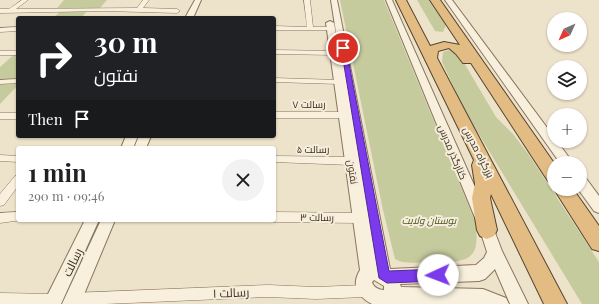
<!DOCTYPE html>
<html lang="en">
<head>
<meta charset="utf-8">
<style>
	:root { --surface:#fff; --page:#f2f2f2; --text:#202124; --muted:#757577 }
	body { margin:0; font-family:"Playfair Display",Cairo,serif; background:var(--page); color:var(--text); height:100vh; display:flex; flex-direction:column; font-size:15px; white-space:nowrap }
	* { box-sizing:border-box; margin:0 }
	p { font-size:13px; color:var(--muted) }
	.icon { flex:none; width:22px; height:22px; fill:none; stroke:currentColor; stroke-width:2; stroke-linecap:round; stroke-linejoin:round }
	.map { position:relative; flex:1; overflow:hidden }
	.side { position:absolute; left:16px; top:146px; width:260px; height:76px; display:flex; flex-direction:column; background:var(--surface); border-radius:4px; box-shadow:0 1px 3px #0004 }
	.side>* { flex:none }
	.banner { position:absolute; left:16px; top:16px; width:260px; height:122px; border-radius:4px; box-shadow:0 1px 3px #0004; background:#202124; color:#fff; overflow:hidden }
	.needle { width:26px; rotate:225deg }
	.controls { position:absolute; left:547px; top:12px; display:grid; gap:8px }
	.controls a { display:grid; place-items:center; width:40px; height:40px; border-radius:50%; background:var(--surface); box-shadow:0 1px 3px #0004; font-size:20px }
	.pin { position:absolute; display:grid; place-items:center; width:34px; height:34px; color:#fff; margin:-17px; border:2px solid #fff; border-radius:50%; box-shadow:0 1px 4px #0007 }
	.me { position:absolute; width:44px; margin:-22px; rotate:268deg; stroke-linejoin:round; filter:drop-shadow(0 0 3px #0008) }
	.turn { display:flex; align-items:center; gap:14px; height:84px; padding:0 12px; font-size:18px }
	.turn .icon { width:52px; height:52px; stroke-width:2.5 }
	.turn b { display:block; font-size:28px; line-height:34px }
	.then { display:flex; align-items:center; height:38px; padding:0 12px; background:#0003; gap:8px; font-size:15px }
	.round { display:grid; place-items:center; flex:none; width:42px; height:42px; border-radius:21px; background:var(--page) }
	.summary { display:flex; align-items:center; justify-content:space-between; height:68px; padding:0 12px }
	h1 { font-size:24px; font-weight:700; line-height:30px }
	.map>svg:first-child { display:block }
</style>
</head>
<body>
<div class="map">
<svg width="599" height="304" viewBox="0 0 599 304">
	<rect width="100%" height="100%" fill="#ede2ca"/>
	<!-- green -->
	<path fill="#c6cb9e" d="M64 0H107L100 8H90L81 18H53L64 8H57Z
		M340 0H384L475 221C482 264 465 262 429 262 418 262 404 265 395 259L383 210Z
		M417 0H429L446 25 443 32 435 31Z
		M452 49 460 56 496 117 513 134 529 155 599 262V304H582L466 113 442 62 443 52Z
		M18 51V85L0 104V67Z"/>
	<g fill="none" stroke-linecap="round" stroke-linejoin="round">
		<!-- minor casing -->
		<g stroke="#89755f" stroke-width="1">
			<path id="minor" d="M22 0H28L16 9 137 8 143 0H149L143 8 177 9 180 11 177 13 105 11 0 13V9H9Z
				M304 0H310L313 27H331L334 29 333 30H274V26L307 27Z
				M18 27V31L0 32V28Z
				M274 50 335 51 338 53 335 55 274 54Z
				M0 51H18V55H0Z
				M274 78 339 80 343 82 339 84 274 82Z
				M18 79V83L0 84V80Z
				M274 112H344L348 115 344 118H274Z
				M0 113H18V119H0Z
				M0 155 18 156V162L0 161Z
				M274 156 351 157 354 159 356 161 354 163 351 165 274 162Z
				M18 175V186L4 205 0 206V194L15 176Z
				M18 212V220H22L0 223V213Z
				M274 212 360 213 364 215 365 218 364 221 360 223 274 222 270 220H274Z
				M268 285 316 287 365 285 369 287 371 291 369 295 365 297 316 299 268 297 105 304H70L67 299 69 295 73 293Z
				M0 293 54 294 58 296 60 300 59 304H0Z"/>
		</g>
		<!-- tertiary casing -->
		<g stroke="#89755f" stroke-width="2">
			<path id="tertiary" d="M195 0H201L193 18H185Z
				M331 0H337L390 269 476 265 484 258 487 252 480 230 386 0H392L494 230 502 251 528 304H510L495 269 485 279 479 281 400 284 401 287 483 289 506 298 509 304H372C357 296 351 285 360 270L326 23 330 21 334 23 341 64ZM374 280 384 286V290C379 290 373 287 372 282Z
				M445 0H452L554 137V141H557L573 163H560Z
				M126 136H138L133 148H121Z
				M139 136H151L146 148H134Z
				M580 176 585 177 599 196V213L594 211 578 189H580Z
				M85 220H99L61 304H43Z
				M101 220H115L80 304H62Z"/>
		</g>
		<!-- trunk casing -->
		<g stroke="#574432" stroke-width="2">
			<path id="trunk" d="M396 0H406L430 46 444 42 460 45 430 0H440L554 163V183L548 181 471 63H463L456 54 449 48 438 51 437 58 567 304H544L491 194 490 198 497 230 494 236 487 239 480 236 477 230 472 198 475 184 472 165 474 160Z
				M554 189H573L599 226V251L592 249Z"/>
		</g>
		<!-- minor -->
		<use href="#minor" fill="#f8f0dd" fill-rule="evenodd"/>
		<!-- tertiary -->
		<use href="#tertiary" fill="#f8f0dd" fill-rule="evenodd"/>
		<!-- trunk -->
		<use href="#trunk" fill="#e2bc82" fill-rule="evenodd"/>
	</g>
	<!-- route -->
	<path fill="#7c3aed" stroke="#51269a" d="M341 47 346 48 389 271 438 269 442 271 444 275 442 279 438 281 387 283 379 278Z"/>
	<g text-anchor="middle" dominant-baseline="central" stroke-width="4" stroke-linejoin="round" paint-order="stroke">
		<!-- street labels -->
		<g font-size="10" fill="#3a2d21" stroke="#f5edd9">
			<text x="309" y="104">رسالت ۷</text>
			<text x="313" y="149">رسالت ۵</text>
			<text transform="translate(453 152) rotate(67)">کنارگذر مدرس</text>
			<text transform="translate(479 152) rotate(63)">بزرگراه مدرس</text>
			<text transform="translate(353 172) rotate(81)">نفتون</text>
			<text transform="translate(317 217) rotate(1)">رسالت ۳</text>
		</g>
		<!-- park labels -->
		<g font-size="10" font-style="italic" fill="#4b5629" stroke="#f5edd9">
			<text x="429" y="220">بوستان ولایت</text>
		</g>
		<!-- near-street labels -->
		<g font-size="12" fill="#3a2d21" stroke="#f5edd9">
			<text transform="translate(72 262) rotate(-64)">رسالت</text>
			<text transform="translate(231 292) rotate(-2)">رسالت ۱</text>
		</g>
	</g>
</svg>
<div class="controls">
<a><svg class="needle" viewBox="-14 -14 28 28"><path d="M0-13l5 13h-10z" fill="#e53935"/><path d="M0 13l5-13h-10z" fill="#757577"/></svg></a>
<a><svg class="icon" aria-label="layers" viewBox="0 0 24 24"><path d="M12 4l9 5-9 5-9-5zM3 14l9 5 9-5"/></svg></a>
<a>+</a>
<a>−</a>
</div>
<div class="pin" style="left:343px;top:48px;background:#d93025"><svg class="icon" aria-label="arrive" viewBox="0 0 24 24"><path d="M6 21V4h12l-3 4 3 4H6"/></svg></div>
<svg class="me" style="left:438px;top:275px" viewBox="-20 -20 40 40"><circle r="19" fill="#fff"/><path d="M0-13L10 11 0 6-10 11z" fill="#7c3aed"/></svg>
<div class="banner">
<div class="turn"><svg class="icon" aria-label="right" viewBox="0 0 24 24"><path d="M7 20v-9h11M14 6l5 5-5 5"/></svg><div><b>30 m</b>نفتون</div></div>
<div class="then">Then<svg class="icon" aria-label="arrive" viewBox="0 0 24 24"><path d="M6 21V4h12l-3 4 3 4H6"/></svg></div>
</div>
<section class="side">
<div class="summary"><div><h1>1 min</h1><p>290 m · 09:46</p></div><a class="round"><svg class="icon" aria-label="close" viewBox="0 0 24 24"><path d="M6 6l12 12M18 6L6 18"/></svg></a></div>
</section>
</div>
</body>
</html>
